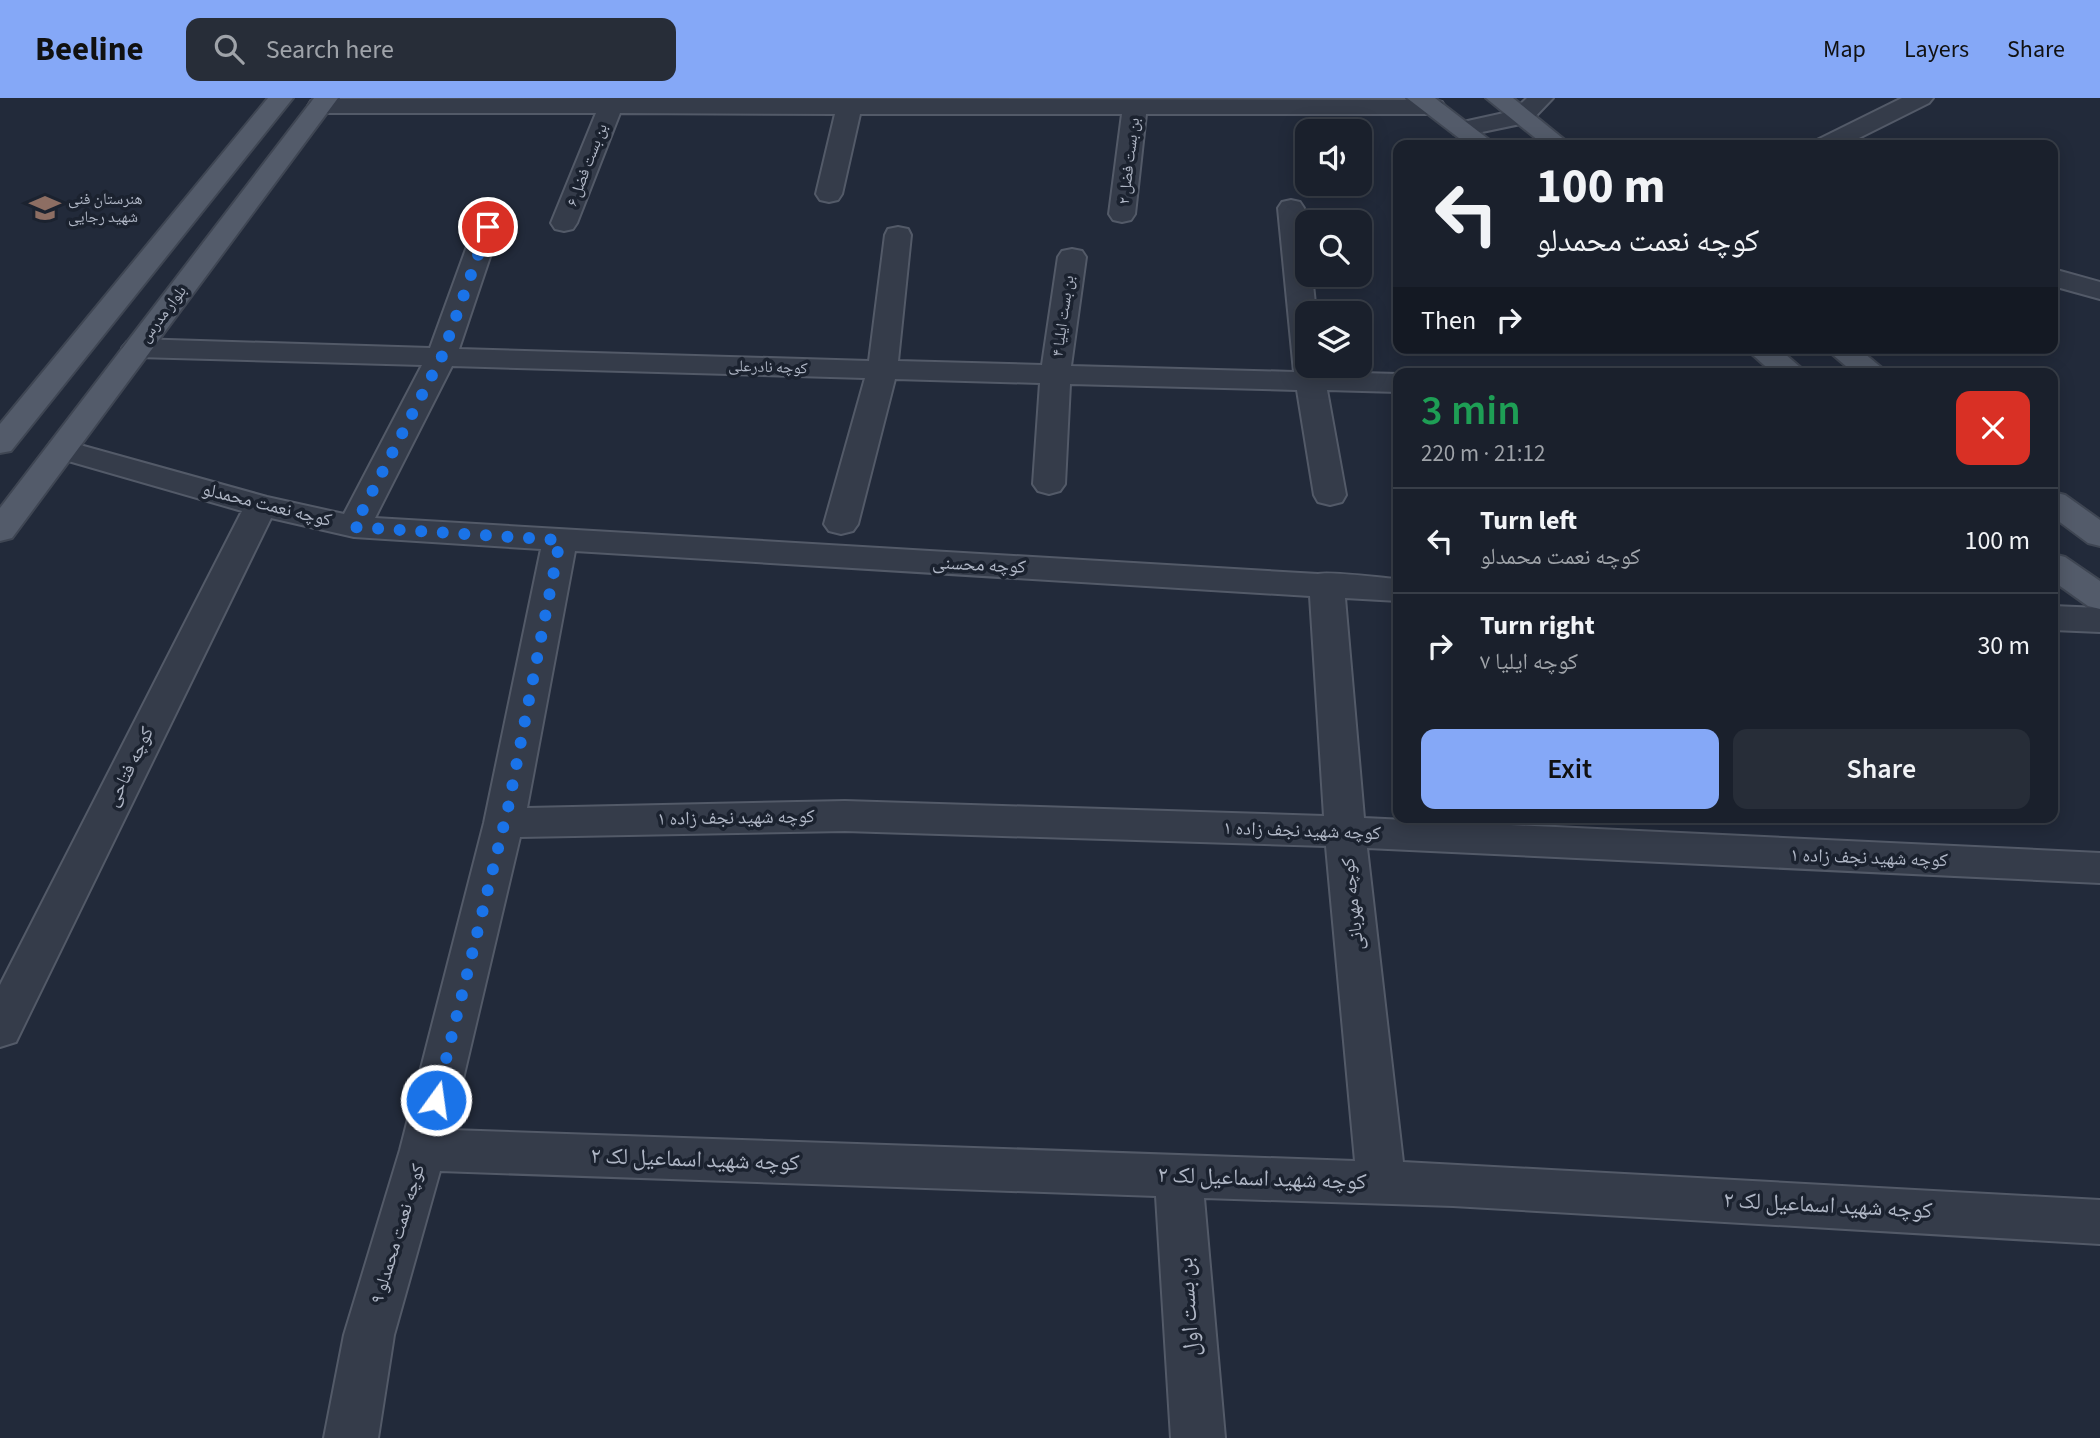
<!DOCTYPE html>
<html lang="en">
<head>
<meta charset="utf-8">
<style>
	:root { --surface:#1a202c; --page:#272d38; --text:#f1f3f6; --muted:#9fa3a9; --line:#383e48; --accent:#85a8f7 }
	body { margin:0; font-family:"Source Sans 3","Noto Naskh Arabic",sans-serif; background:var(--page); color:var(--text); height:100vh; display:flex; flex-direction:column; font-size:26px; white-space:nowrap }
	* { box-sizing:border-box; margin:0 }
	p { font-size:23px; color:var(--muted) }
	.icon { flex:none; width:38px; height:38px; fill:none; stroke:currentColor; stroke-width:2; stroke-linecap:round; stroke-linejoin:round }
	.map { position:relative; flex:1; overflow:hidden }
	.details { position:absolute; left:1393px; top:270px; width:665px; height:455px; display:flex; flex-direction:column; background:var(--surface); border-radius:14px; box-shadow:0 4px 18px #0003,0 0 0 2px var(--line) }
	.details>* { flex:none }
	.hud { position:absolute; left:1393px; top:42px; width:665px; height:214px; border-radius:14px; box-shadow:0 4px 18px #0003,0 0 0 2px var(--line); background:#1a202c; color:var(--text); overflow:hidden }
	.fabs { position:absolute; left:1295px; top:21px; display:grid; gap:14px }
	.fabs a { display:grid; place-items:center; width:77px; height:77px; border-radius:14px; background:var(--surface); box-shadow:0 4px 18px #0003,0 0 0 2px var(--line); font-size:35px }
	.pin { position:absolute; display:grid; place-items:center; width:60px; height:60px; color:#fff; margin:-30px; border:4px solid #fff; border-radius:50%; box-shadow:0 2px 7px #0007 }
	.me { position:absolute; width:77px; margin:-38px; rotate:14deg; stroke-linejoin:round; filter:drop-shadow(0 0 5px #0008) }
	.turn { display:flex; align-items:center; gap:24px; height:147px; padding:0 28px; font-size:32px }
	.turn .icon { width:91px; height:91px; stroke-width:2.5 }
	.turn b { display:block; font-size:49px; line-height:60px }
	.then { display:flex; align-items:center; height:66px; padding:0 28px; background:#0003; gap:14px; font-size:26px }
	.round { display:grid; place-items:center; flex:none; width:74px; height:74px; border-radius:14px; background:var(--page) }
	.head { display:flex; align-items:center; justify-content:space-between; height:119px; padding:0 28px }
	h1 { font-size:42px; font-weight:600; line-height:52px; color:#1e9e55 }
	.action { display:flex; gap:14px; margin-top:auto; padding:14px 28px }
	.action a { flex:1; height:80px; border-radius:14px; background:var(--accent); color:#111; font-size:28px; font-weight:600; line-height:80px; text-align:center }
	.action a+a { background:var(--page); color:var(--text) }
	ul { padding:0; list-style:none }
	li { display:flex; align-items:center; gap:21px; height:105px; padding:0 28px; border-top:2px solid var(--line) }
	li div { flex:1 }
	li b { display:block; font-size:26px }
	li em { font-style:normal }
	header { display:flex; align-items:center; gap:42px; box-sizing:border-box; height:98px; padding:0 35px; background:var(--accent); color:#111 }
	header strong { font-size:33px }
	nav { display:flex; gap:38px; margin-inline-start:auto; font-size:24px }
	.search { width:490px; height:63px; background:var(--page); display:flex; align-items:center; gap:18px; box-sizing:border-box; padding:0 24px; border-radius:14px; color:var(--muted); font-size:26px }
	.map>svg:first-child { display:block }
</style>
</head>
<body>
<header>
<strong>Beeline</strong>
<div class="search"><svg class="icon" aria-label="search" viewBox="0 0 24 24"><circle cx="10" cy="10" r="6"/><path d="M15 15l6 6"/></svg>Search here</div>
<nav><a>Map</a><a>Layers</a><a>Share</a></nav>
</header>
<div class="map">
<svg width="2100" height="1340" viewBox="0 0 2100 1340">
	<rect width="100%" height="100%" fill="#222a3a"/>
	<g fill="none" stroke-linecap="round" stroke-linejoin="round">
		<!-- minor casing -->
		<g stroke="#535a68" stroke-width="4">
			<path id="minor" d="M626 0 1433 2 1442 4 1445 9 1442 14 1433 16H1146L1135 116 1131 122 1122 124 1113 122 1109 116 1122 16H860L842 96 838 102 829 104 820 102 816 96 835 16 620 15 577 125 573 131 564 133 555 131 551 125 596 15H320L311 13 308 8 311 3 320 1Z
				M1527 0H1553L1530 24 1463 38 1454 36 1451 31 1454 26 1513 13Z
				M1902 0H1933L1929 5 1845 47H1814L1817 42Z
				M1291 102 1300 104 1304 110 1307 177H1312L1316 215H1307V268H1323L1324 274 1398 276V294L1327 292 1346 397 1342 404 1330 407 1318 404 1314 397 1297 292 1070 286 1065 386 1060 393 1049 396 1038 393 1033 386 1040 285 895 281 858 426 853 433 841 436 829 433 824 426 865 280 452 268 375 420 1318 476C1330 473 1381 480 1398 481V503L1345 500 1364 720 2100 755V785L1367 750 1403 1064 2100 1102V1146L1453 1108 1204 1100 1225 1340H1171L1156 1098 440 1073 394 1237 378 1340H324L344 1237 400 1052 484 725 541 451 354 439 271 420 16 944 0 949V887L242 413 51 358 46 351 51 344 62 342 267 399 344 416 422 267 137 259 127 256 122 250 127 244 137 241 430 250 474 129 478 123 487 121 496 123 500 129 459 251 869 263 885 137 888 131 898 129 908 131 911 137 898 263 1042 267 1058 159 1062 153 1072 151 1082 153 1086 159 1071 268 1294 274 1278 110 1282 104ZM575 453 1310 498 1324 718 845 703 527 710ZM845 733 1326 748 1355 1063 451 1032 520 739Z
				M2053 171 2100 184V201L2053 188Z
				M2053 508 2100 510V534L2053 532Z"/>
		</g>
		<!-- major casing -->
		<g stroke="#3f4653" stroke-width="4">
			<path id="major" d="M268 0H293L11 353 0 355V326Z
				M314 0H338L12 440 0 443V410Z
				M1407 0H1435L1496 47H1468Z
				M1486 0H1513L1571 47H1544Z
				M1745 250H1778L1807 275H1773Z
				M1825 250H1858L1888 275H1854Z
				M2053 394 2065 397 2100 422V448L2088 445 2053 419Z
				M2053 456 2065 459 2100 483V511L2088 508 2053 483Z"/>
		</g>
		<!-- minor -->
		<use href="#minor" fill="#353c4a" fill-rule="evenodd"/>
		<!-- major -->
		<use href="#major" fill="#535b6a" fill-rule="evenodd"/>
	</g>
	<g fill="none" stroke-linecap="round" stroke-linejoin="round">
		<!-- route -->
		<path stroke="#1a73e8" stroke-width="12" stroke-dasharray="0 21.6" d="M436 1002 508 710 560 442 354 429 442 258 488 129"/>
	</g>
	<!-- icons -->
	<defs>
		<g id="school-bare" transform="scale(2.415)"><path d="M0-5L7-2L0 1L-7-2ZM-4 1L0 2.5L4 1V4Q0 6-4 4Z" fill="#8d6e63" stroke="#1b222f" stroke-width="2.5" paint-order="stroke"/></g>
	</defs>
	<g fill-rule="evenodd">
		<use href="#school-bare" x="45" y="110"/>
	</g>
	<g text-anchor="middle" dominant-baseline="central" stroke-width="7" stroke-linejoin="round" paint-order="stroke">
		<!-- far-street labels -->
		<g font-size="16" fill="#b0b7c6" stroke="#1b222f">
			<text transform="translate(1129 63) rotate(-83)">۲ بن بست فضل</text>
			<text transform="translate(587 67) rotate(-69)">۶ بن بست فضل</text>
			<text transform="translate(163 216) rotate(-53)">بلوار مدرس</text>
			<text transform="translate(1063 218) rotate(-82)">۴ بن بست ایلیا</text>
			<text transform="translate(768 269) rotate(2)">کوچه نادرعلی</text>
		</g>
		<!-- far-poi labels -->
		<g font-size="16" fill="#b0b7c6" stroke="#1b222f" text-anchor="start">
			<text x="68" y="101">هنرستان فنی<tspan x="68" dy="18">شهید رجایی</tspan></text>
		</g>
		<!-- street labels -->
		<g font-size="19" fill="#b0b7c6" stroke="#1b222f">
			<text transform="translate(267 407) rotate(14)">کوچه نعمت محمدلو</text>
			<text transform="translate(979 467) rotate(3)">کوچه محسنی</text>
			<text transform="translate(130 669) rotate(-64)">کوچه فتاحی</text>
			<text transform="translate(736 720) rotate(-1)">کوچه شهید نجف زاده ۱</text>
			<text transform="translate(1302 733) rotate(2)">کوچه شهید نجف زاده ۱</text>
			<text transform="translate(1869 760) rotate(2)">کوچه شهید نجف زاده ۱</text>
			<text transform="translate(1353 806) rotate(-96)">کوچه مهربانی</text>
			<text transform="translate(398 1136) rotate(-73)">کوچه نعمت محمدلو ۹</text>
		</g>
		<!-- near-street labels -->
		<g font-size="23" fill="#b0b7c6" stroke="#1b222f">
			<text transform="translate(695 1061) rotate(2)">کوچه شهید اسماعیل لک ۲</text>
			<text transform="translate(1262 1080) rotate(2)">کوچه شهید اسماعیل لک ۲</text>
			<text transform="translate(1828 1107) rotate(3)">کوچه شهید اسماعیل لک ۲</text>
			<text transform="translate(1188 1209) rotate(-94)">بن بست اول</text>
		</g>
	</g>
</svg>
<div class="fabs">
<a><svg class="icon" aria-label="sound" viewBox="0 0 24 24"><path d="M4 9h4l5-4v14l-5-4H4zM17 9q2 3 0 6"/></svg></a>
<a><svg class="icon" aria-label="search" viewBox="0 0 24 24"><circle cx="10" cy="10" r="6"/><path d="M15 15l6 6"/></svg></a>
<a><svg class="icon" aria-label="layers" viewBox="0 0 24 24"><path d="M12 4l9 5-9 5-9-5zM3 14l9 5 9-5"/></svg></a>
</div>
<div class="pin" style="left:488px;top:129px;background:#d93025"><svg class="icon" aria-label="arrive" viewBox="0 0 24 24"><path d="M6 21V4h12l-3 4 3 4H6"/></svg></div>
<svg class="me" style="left:436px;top:1002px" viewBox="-20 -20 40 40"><circle r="17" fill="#1a73e8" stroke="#fff" stroke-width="3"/><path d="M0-11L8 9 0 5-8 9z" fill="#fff"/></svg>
<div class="hud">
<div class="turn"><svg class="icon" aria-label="left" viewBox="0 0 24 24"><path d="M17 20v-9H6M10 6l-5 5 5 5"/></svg><div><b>100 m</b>کوچه نعمت محمدلو</div></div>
<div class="then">Then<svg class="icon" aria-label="right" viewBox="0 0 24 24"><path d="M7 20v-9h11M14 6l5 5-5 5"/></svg></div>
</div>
<section class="details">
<div class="head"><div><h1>3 min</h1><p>220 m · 21:12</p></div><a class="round" style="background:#d93025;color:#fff"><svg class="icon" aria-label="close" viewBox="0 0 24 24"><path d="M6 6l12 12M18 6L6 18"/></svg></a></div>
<ul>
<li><svg class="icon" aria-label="left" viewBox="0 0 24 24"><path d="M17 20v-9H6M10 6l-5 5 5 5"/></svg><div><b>Turn left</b><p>کوچه نعمت محمدلو</p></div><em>100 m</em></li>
<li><svg class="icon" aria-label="right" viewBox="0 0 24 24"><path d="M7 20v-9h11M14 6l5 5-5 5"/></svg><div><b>Turn right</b><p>۷ کوچه ایلیا</p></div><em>30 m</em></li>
</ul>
<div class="action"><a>Exit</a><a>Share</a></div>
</section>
</div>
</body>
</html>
